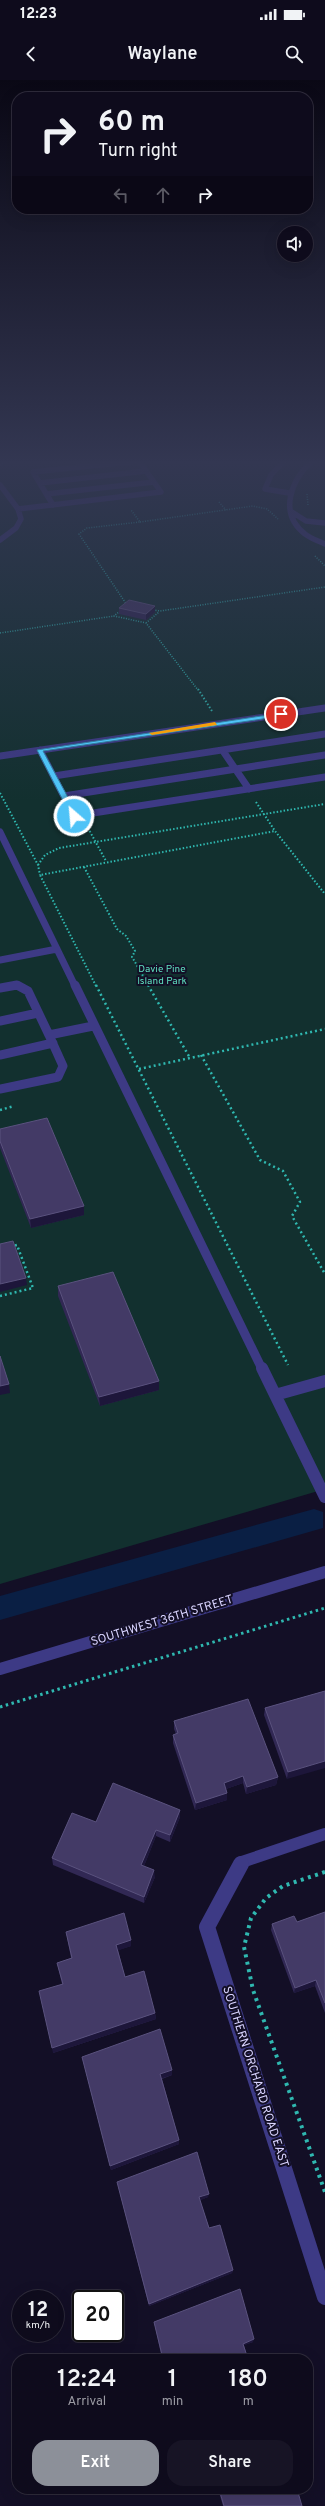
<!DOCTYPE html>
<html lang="en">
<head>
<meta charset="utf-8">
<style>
	:root { --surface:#0e0b1c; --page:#171425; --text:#f1f3f6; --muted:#9b9ba3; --line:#2e2b3b; --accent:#8c9099 }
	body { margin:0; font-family:Overpass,sans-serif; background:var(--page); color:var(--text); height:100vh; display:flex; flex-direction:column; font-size:15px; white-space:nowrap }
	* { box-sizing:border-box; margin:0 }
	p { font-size:13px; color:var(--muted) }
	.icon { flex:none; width:22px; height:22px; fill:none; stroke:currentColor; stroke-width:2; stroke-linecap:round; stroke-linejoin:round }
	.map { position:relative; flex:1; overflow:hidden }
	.details { position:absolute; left:12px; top:2274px; width:301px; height:140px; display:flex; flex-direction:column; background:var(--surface); border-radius:16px; box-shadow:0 4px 16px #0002,0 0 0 1px var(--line) }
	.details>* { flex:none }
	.top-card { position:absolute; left:12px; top:12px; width:301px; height:122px; border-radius:16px; box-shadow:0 4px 16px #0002,0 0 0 1px var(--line); background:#0e0b1c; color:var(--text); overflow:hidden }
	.fabs { position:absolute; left:277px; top:146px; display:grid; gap:8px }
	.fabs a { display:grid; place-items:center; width:36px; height:36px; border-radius:50%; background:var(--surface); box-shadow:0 4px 16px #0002,0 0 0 1px var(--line); font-size:20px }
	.speed { position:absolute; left:12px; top:2210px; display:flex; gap:8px; font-size:20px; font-weight:700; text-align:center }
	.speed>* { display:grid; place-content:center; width:52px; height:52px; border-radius:50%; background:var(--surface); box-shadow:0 4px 16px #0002,0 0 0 1px var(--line); line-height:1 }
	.speed small { font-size:10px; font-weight:400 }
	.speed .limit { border:2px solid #111; border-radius:6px; background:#fff; color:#111 }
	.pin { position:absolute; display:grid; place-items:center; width:34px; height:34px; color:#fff; margin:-17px; border:2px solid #fff; border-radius:50%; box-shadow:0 1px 4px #0007 }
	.me { position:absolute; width:44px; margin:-22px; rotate:333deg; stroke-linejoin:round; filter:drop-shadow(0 0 3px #0008) }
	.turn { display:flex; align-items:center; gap:14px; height:84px; padding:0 20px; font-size:18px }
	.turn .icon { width:52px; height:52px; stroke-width:2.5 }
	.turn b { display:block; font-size:28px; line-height:34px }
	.lanes { display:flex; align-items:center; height:38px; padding:0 20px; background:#0003; justify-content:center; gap:20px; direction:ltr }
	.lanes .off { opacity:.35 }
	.eta { display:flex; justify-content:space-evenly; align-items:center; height:68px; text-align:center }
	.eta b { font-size:24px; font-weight:600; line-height:28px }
	.primary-button { display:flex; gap:8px; margin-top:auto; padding:8px 20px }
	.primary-button a { flex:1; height:46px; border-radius:16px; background:var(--accent); color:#fff; font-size:16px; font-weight:600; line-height:46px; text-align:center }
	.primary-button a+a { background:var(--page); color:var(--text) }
	.status { display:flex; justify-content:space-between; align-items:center; height:28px; padding:0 20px; background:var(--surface); direction:ltr }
	.status svg { height:11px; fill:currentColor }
	header { display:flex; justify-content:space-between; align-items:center; height:52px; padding:0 20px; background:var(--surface); font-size:18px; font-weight:600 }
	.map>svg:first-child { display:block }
</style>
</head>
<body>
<div class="status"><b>12:23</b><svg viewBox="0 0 49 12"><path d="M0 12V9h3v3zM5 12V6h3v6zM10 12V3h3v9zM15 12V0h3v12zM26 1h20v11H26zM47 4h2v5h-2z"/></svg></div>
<header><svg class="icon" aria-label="back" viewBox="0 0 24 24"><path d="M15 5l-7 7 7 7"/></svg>Waylane<svg class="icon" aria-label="search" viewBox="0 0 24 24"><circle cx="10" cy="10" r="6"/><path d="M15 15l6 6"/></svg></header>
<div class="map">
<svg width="325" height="2426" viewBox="0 0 325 2426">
	<rect width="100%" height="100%" fill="#130f26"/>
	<!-- green -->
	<path fill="#12302f" d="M0 381H325V1409L0 1504Z"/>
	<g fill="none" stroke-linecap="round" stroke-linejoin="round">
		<!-- canal -->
		<path fill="#0a1f44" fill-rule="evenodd" d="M314 1429 323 1432V1448L0 1540V1516Z"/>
		<!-- path-far4 -->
		<path stroke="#2fb8b0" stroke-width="1.5" stroke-dasharray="1 1.5" stroke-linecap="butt" d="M0 385 7 381
			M307 414 308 425
			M219 422 226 430
			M140 442 253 426 267 429 278 439
			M315 476 325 486
			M127 525 79 454 87 448 140 442 131 430
			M153 530 160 531 325 507
			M120 531 114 536 146 543 198 610
			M146 543 159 532
			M0 553 114 536"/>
		<!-- path-far3 -->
		<path stroke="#2fb8b0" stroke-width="2" stroke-dasharray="1.5 2" stroke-linecap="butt" d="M198 609 212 631
			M0 713 38 785 40 795
			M256 722 275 751 325 814
			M88 748 106 781
			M38 785 45 775 59 768 325 724
			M84 787 117 849 126 856 135 871 132 877 149 906
			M96 906 40 795 275 751"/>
		<!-- path-far2 -->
		<path stroke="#2fb8b0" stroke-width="2.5" stroke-dasharray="2 3" stroke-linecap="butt" d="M96 905 288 1285
			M148 905 190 978
			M201 975 260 1080 283 1091 300 1122 292 1136 325 1194
			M139 989 325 949
			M0 1030 14 1026
			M0 1216 33 1208 17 1165 13 1166"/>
		<!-- path-far1 -->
		<path stroke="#2fb8b0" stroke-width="3" stroke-dasharray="2.5 3.5" stroke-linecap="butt" d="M0 1627 325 1528"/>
		<!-- path -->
		<path stroke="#2fb8b0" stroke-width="4" stroke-dasharray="3 4.5" stroke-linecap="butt" d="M325 1792 283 1806 266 1818 251 1838 244 1867 253 1910 325 2112"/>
		<!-- lane-far3 -->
		<path stroke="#3d3a85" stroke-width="5.5" d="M284 381 271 395 265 409 289 413
			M312 381C291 400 278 433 305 454 311 459 319 461 325 464
			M40 403 146 391
			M0 405 18 429 21 439 16 448 0 460
			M46 414 154 402
			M53 425 33 392 138 381
			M18 429 161 412 139 381
			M292 432 306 441 325 443"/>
		<!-- lane-far2 -->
		<path stroke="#3d3a85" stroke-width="7" d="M40 670 74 736 325 697
			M223 671 249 709
			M0 676 325 628
			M54 696 325 654
			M64 716 325 675
			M0 752 75 906
			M0 880 57 869
			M12 906H19"/>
		<!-- lane-far1 -->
		<path stroke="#3d3a85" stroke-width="9" d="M75 905 262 1289
			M0 908 17 905 28 911 49 955 93 946
			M0 941 38 933
			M0 975 53 963
			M0 1009 58 997 63 986 49 955"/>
		<!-- lane -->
		<path stroke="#3d3a85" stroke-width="12" d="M262 1288 325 1417
			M275 1315 325 1301"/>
		<!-- street-far1 -->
		<path stroke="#3d3a85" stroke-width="12" d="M0 1589 325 1492
			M241 1785 242 1782 325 1754"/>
		<!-- street -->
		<path stroke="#3d3a85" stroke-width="16" d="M241 1784 207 1847 325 2217"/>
	</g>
	<!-- wall -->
	<path fill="#312854" d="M187 381H197L195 382Z
		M155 526V532L146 540 119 534V528Z
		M0 1049 84 1126V1135L31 1148 0 1068Z
		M58 1206 159 1301V1310L100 1326 58 1216Z
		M325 1611 287 1699 264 1635 265 1628Z
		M174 1641 278 1697 276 1705 246 1714 243 1703 226 1709 227 1713V1720L195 1730 173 1663V1655L176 1654 174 1649Z
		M180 1730V1737L170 1762 156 1756 144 1786 155 1797 144 1823 53 1785 52 1778 96 1742Z
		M325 1832V1933L315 1906 294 1913 271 1850 272 1844 297 1842Z
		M66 1852 131 1860V1866L118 1870 125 1897 155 1933 156 1939 53 1973 62 1904 57 1883 71 1878Z
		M82 1977 172 1995 162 1999 179 2060V2064L111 2090Z
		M117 2102 208 2117 200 2120 209 2148 233 2190 232 2193 149 2226Z
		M154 2242 253 2262 244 2265 248 2279H162Z
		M218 2409H297L302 2426H223Z"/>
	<!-- shaded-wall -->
	<path fill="#1d163a" d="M155 526V532L146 540V534Z
		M84 1126V1135L31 1148 30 1139Z
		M26 1198 27 1205 0 1212V1204Z
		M159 1301V1310L100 1326 99 1317Z
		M9 1304 10 1313 0 1315V1306Z
		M325 1681V1688L287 1699 288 1692Z
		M243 1696V1703L223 1710 224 1703Z
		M278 1697 276 1705 246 1714 247 1707Z
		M227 1713V1720L195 1730 196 1723Z
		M180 1730V1737L170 1762V1755Z
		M156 1750V1756L142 1791 141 1785Z
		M154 1790 155 1797 144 1823V1817Z
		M131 1860V1866L117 1871 116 1865Z
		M316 1900 315 1906 294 1913 295 1908Z
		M155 1933 156 1939 53 1973 52 1968Z
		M172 1990V1995L160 1999V1994Z
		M179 2060V2064L111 2090 110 2086Z
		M209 2114 208 2117 199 2121V2117Z
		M233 2190 232 2193 149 2226V2224Z
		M254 2259 253 2262 242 2266 243 2264Z"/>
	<!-- building -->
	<path fill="#433a66" stroke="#5a527e" d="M129 520 155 526 146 534 119 528Z
		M47 1038 84 1126 30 1139 0 1061V1049Z
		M13 1161 26 1198 0 1204V1164Z
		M113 1192 159 1301 99 1317 58 1206Z
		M0 1276 9 1304 0 1306Z
		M325 1611V1681L288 1692 265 1628Z
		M248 1619 278 1697 247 1707 243 1696 224 1703 227 1713 196 1723 173 1655 178 1653 174 1641Z
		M113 1703 180 1730 170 1755 156 1750 141 1785 154 1790 144 1817 52 1778 72 1733 96 1742Z
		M325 1832V1923L316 1900 295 1908 272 1844 294 1836 297 1842Z
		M124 1833 131 1860 116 1865 125 1897 144 1891 155 1933 52 1968 39 1911 63 1904 57 1883 72 1878 66 1852Z
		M160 1949 172 1990 160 1994 179 2060 110 2086 82 1977Z
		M197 2072 209 2114 199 2117 209 2148 220 2145 233 2190 149 2224 117 2102Z
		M240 2209 254 2259 243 2264 248 2279H163L154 2242Z
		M219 2409H297L302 2426H224Z"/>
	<!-- sky -->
	<linearGradient id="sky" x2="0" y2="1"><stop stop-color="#0a0815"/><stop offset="0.53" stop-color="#333752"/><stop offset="1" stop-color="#333752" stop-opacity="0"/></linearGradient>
	<rect width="325" height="721" fill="url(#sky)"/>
	<!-- route -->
	<path fill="#4fc3f7" stroke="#337fa1" d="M281 633 283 636 43 671 78 736 74 738 71 736 37 670Z"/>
	<!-- slow -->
	<path fill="#f59e0b" d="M215 642 217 645 152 655 149 653Z"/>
	<g text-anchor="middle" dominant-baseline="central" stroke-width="4" stroke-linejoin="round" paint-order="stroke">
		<!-- park labels -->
		<g font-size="10" fill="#5fe0c0" stroke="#130f26">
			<text x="162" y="889">Davie Pine<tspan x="162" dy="12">Island Park</tspan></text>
		</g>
		<!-- near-street labels -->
		<g font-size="12" fill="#d9d4ff" stroke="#130f26">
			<text transform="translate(162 1541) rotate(-17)">SOUTHWEST 36TH STREET</text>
			<text transform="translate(255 1997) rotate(72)">SOUTHERN ORCHARD ROAD EAST</text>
		</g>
	</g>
</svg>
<div class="fabs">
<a><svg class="icon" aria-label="sound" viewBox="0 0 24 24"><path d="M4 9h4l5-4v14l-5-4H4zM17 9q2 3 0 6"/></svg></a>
</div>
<div class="speed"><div>12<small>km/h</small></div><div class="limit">20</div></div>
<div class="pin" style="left:281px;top:634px;background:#d93025"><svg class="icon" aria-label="arrive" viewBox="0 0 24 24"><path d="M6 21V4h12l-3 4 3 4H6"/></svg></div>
<svg class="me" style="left:74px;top:736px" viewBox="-20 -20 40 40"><circle r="17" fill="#4fc3f7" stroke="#fff" stroke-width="3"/><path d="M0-11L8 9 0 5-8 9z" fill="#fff"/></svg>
<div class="top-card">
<div class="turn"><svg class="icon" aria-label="right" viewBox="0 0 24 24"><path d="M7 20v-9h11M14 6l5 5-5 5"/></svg><div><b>60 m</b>Turn right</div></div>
<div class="lanes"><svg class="icon off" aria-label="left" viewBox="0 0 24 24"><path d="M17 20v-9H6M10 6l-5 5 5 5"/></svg><svg class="icon off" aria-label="ahead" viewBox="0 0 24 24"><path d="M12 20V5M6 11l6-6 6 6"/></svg><svg class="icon" aria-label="right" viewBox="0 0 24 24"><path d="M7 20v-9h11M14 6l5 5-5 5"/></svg></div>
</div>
<section class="details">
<div class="eta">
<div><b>12:24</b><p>Arrival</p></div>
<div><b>1</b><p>min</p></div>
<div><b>180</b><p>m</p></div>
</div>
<div class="primary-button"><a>Exit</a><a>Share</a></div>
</section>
</div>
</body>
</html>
